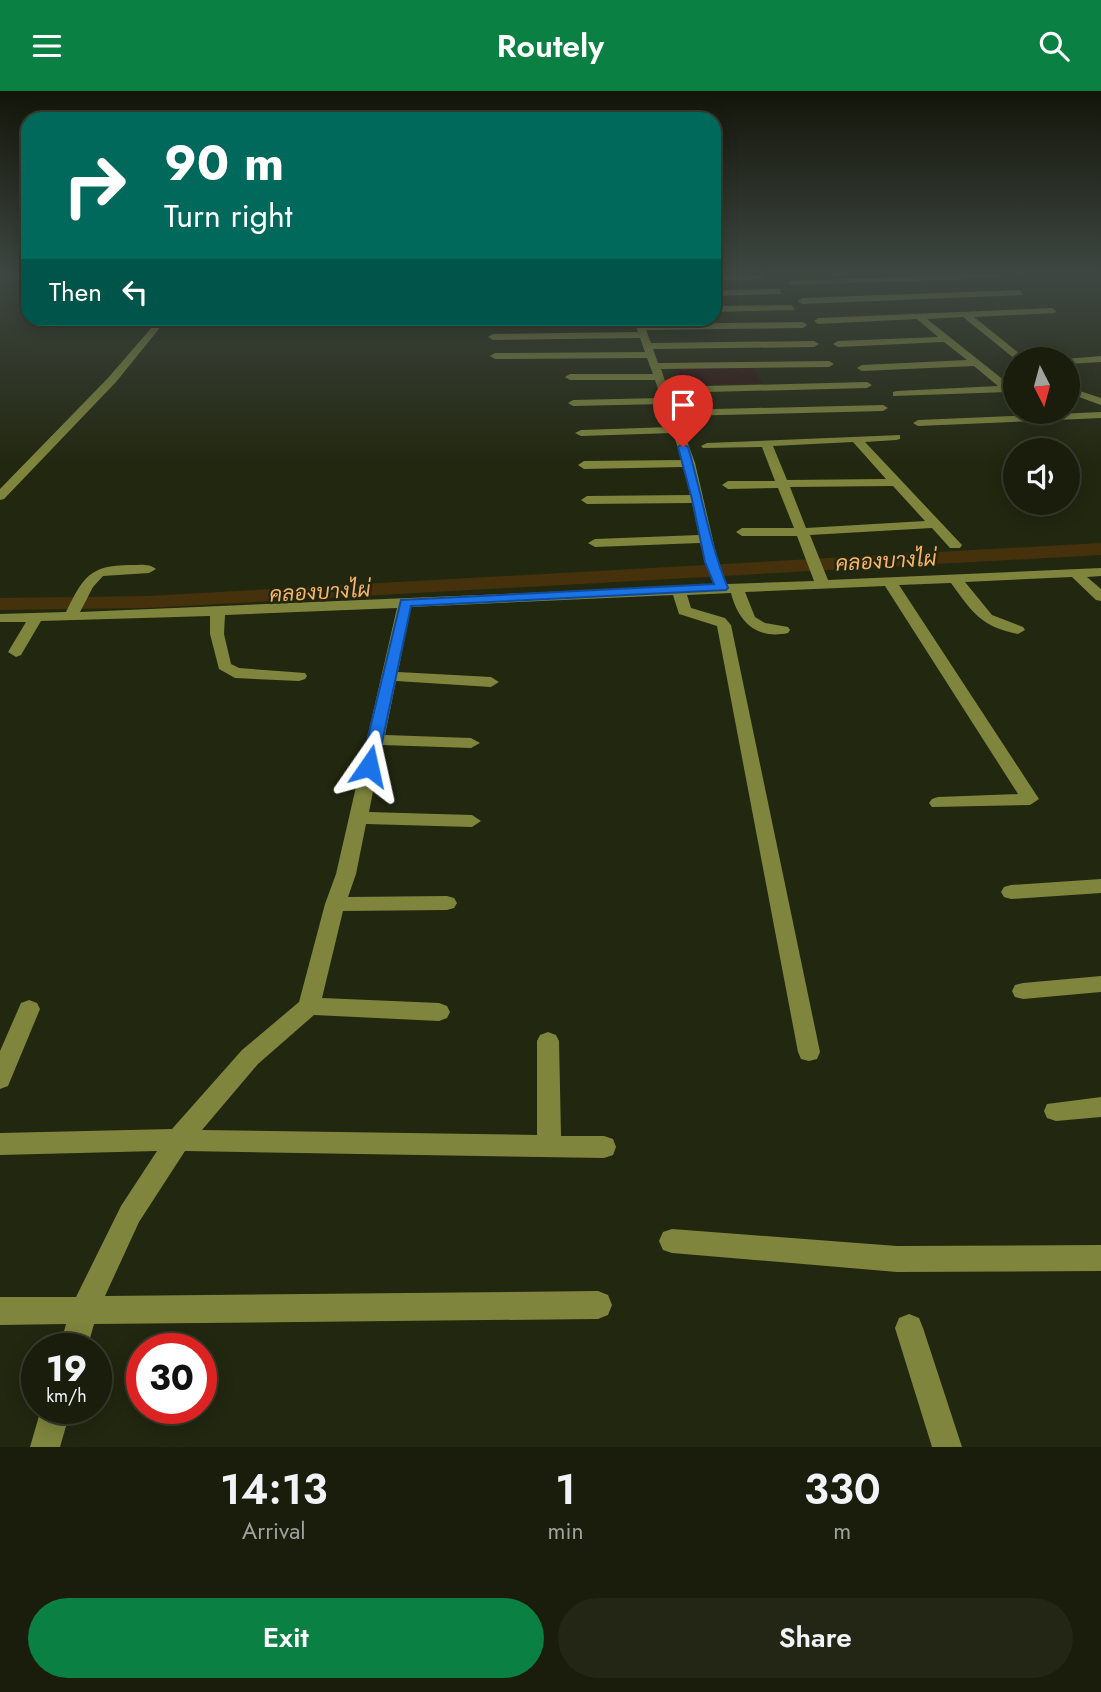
<!DOCTYPE html>
<html lang="en">
<head>
<meta charset="utf-8">
<style>
	:root { --surface:#1a1d0c; --page:#232615; --text:#f1f3f6; --muted:#9fa29d; --line:#383b2d; --accent:#0b8043 }
	body { margin:0; font-family:Jost,Sarabun,sans-serif; background:var(--page); color:var(--text); height:100vh; display:flex; flex-direction:column; font-size:26px; white-space:nowrap }
	* { box-sizing:border-box; margin:0 }
	p { font-size:23px; color:var(--muted) }
	.icon { flex:none; width:38px; height:38px; fill:none; stroke:currentColor; stroke-width:2; stroke-linecap:round; stroke-linejoin:round }
	.map { position:relative; height:1356px; overflow:hidden }
	.side { display:flex; flex-direction:column; background:var(--surface); flex:1 }
	.side>* { flex:none }
	.top-card { position:absolute; left:21px; top:21px; width:700px; height:214px; border-radius:21px; box-shadow:0 4px 18px #0003,0 0 0 2px var(--line); background:#00695c; color:#fff; overflow:hidden }
	.needle { width:46px; rotate:174deg }
	.fabs { position:absolute; left:1003px; top:256px; display:grid; gap:14px }
	.fabs a { display:grid; place-items:center; width:77px; height:77px; border-radius:50%; background:var(--surface); box-shadow:0 4px 18px #0003,0 0 0 2px var(--line); font-size:35px }
	.speed { position:absolute; left:21px; top:1242px; display:flex; gap:14px; font-size:35px; font-weight:700; text-align:center }
	.speed>* { display:grid; place-content:center; width:91px; height:91px; border-radius:50%; background:var(--surface); box-shadow:0 4px 18px #0003,0 0 0 2px var(--line); line-height:1 }
	.speed small { font-size:18px; font-weight:400 }
	.speed .limit { border:10px solid #d22; background:#fff; color:#111 }
	.pin { position:absolute; display:grid; place-items:center; width:60px; height:60px; color:#fff; margin:-72px -30px; border-radius:50% 50% 50% 0; rotate:-45deg; box-shadow:0 0 7px #0007 }
	.pin .icon { rotate:45deg }
	.me { position:absolute; width:77px; margin:-38px; rotate:11deg; stroke-linejoin:round; filter:drop-shadow(0 0 5px #0008) }
	.turn { display:flex; align-items:center; gap:24px; height:147px; padding:0 28px; font-size:32px }
	.turn .icon { width:91px; height:91px; stroke-width:2.5 }
	.turn b { display:block; font-size:49px; line-height:60px }
	.then { display:flex; align-items:center; height:66px; padding:0 28px; background:#0003; gap:14px; font-size:26px }
	.eta { display:flex; justify-content:space-evenly; align-items:center; height:119px; text-align:center }
	.eta b { font-size:42px; font-weight:600; line-height:49px }
	.button { display:flex; gap:14px; margin-top:auto; padding:14px 28px }
	.button a { flex:1; height:80px; border-radius:42px; background:var(--accent); color:#fff; font-size:28px; font-weight:600; line-height:80px; text-align:center }
	.button a+a { background:var(--page); color:var(--text) }
	header { display:flex; justify-content:space-between; align-items:center; height:91px; padding:0 28px; background:var(--accent); color:#fff; font-size:32px; font-weight:600 }
	.map>svg:first-child { display:block }
</style>
</head>
<body>
<header><svg class="icon" aria-label="menu" viewBox="0 0 24 24"><path d="M4 6h16M4 12h16M4 18h16"/></svg>Routely<svg class="icon" aria-label="search" viewBox="0 0 24 24"><circle cx="10" cy="10" r="6"/><path d="M15 15l6 6"/></svg></header>
<div class="map">
<svg width="1101" height="1356" viewBox="0 0 1101 1356">
	<rect width="100%" height="100%" fill="#222710"/>
	<!-- green -->
	<path fill="#311413" d="M752 274 762 292 683 294 675 275Z"/>
	<g fill="none" stroke-linecap="round" stroke-linejoin="round">
		<!-- canal -->
		<path fill="#45320c" fill-rule="evenodd" d="M1101 452V464L147 517 0 519V507L147 505Z"/>
		<!-- minor -->
		<path fill="#7f853c" fill-rule="evenodd" d="M981 183 999 185 995 187 791 194 787 192 791 190Z
			M761 184 764 188 714 189V185Z
			M779 198 782 203 714 205V199Z
			M1020 199 1023 204 802 213 798 210 802 207Z
			M792 214 795 219 714 221V215Z
			M1052 217 1056 220 1055 222 974 226 1026 268H1015L963 226 927 228 1010 294H1015V300L1008 301 893 305V301L897 300 998 295 974 275 862 280 857 277 862 274 967 269 944 251 838 256 833 253 838 250 938 246 917 228 818 233 814 230 818 227Z
			M159 228H167L116 291 4 408 0 409V398L108 287Z
			M634 228H642L644 233 803 231 807 234 803 237 646 239 651 252 814 250 819 253 814 256 653 258 658 272 829 270 834 273 829 276 661 278 667 296 867 291 872 294 867 297 669 302 675 319 883 314 888 317 883 320 678 325 695 372 718 471 727 493 814 490 797 445H742L736 441 742 437H794L778 397 728 398 722 394 728 390H775L762 356 703 357 701 355 707 352 900 344V348L896 349 865 351 962 454 960 457H950L932 437 810 444 828 489 1101 477V485L1087 486 1101 498V510L1096 509 1072 486 965 491 992 524 1023 536 1025 539 1018 543C980 535 973 522 951 492L899 494 1039 708 1030 714 932 716 929 712 932 708 938 706 1018 703 885 495 745 501 755 526 765 532 788 536 790 539 788 542C756 549 738 530 731 502L687 504 691 517 725 527 731 534 820 961 817 968 809 970 801 968 798 961 717 535 679 523 673 504 411 516 398 581 491 586 499 591 491 596 396 590 385 644 471 647 480 652 471 657 382 654 369 721 472 724 481 730 472 736 366 733 356 783 348 806 447 805 454 807 457 812 454 817 447 819 343 820 322 907 439 912 447 915 450 921 447 927 439 930 314 924 258 973 202 1039 537 1044V950L540 944 548 941 556 944 559 950 561 1045H604L613 1048 616 1056 613 1064 604 1067 185 1060 139 1131 105 1205 598 1200 608 1204 612 1214 608 1224 598 1228 94 1233 87 1258H59L66 1233 0 1234V1206H76L121 1115 157 1060 0 1064V1042L172 1038 242 959 299 911 325 813 336 783 397 517 225 524 224 543 231 573 239 577 305 582 307 585 305 588 299 590 235 587 219 578 210 543V525L41 530 21 564 16 566 8 561 26 531H0V523L66 521C83 487 89 474 130 474 139 474 149 472 156 478L149 482 103 485 93 496 80 521 714 494 700 452 595 456 588 452 595 448 699 444 692 412 587 413 581 409 587 405 690 404 684 376 584 378 578 374 584 370 682 369 673 342 581 345 575 342 581 339 671 336 663 313 573 315 568 312 573 309 661 307 655 289H570L565 286 570 283H653L647 267 495 268 490 265 495 262 645 261 640 247 493 249 488 246 493 243 638 241ZM853 351 886 388 787 389 773 355ZM893 395 925 430 806 437 790 396Z
			M1101 265V271L1068 273 1065 268Z
			M1068 296 1101 307V314L1068 302Z
			M1101 321V327L918 335 913 332 918 329Z
			M1101 788V802L1011 808 1004 806 1001 801 1004 796 1011 794Z
			M1101 885V901L1023 908 1015 906 1012 900 1015 894 1023 892Z
			M29 909 37 912 40 918 8 995 0 998V960L21 912Z
			M1101 1006V1026L1056 1030 1047 1027 1044 1020 1047 1013Z
			M672 1138 897 1155 1101 1154V1180L897 1181 672 1162 663 1159 659 1150 663 1141Z
			M909 1223 919 1227 923 1237 962 1356H932L895 1237 899 1227Z
			M41 1318H71L60 1356H30Z"/>
	</g>
	<!-- sky -->
	<linearGradient id="sky" x2="0" y2="1"><stop stop-color="#131509"/><stop offset="0.49" stop-color="#3e4742"/><stop offset="1" stop-color="#3e4742" stop-opacity="0"/></linearGradient>
	<rect width="1101" height="373" fill="url(#sky)"/>
	<!-- route -->
	<path fill="#1a73e8" stroke="#114b97" stroke-width="2" d="M683 353 688 356C702 403 709 452 728 497L726 499 411 515 377 675 369 680 363 679 361 675 401 509 714 493 705 471 692 408 678 356Z"/>
	<g text-anchor="middle" dominant-baseline="central" stroke-width="5" stroke-linejoin="round" paint-order="stroke">
		<!-- far-water labels -->
		<g font-size="21" font-style="italic" fill="#fcb367" stroke="#222710">
			<text transform="translate(886 470) rotate(-3)">คลองบางไผ่</text>
			<text transform="translate(320 501) rotate(-3)">คลองบางไผ่</text>
		</g>
	</g>
</svg>
<div class="fabs">
<a><svg class="needle" viewBox="-14 -14 28 28"><path d="M0-13l5 13h-10z" fill="#e53935"/><path d="M0 13l5-13h-10z" fill="#9fa29d"/></svg></a>
<a><svg class="icon" aria-label="sound" viewBox="0 0 24 24"><path d="M4 9h4l5-4v14l-5-4H4zM17 9q2 3 0 6"/></svg></a>
</div>
<div class="speed"><div>19<small>km/h</small></div><div class="limit">30</div></div>
<div class="pin" style="left:683px;top:356px;background:#d93025"><svg class="icon" aria-label="arrive" viewBox="0 0 24 24"><path d="M6 21V4h12l-3 4 3 4H6"/></svg></div>
<svg class="me" style="left:369px;top:675px" viewBox="-20 -20 40 40"><path d="M0-17L14 15 0 8-14 15z" fill="#1a73e8" stroke="#fff" stroke-width="4"/></svg>
<div class="top-card">
<div class="turn"><svg class="icon" aria-label="right" viewBox="0 0 24 24"><path d="M7 20v-9h11M14 6l5 5-5 5"/></svg><div><b>90 m</b>Turn right</div></div>
<div class="then">Then<svg class="icon" aria-label="left" viewBox="0 0 24 24"><path d="M17 20v-9H6M10 6l-5 5 5 5"/></svg></div>
</div>
</div>
<section class="side">
<div class="eta">
<div><b>14:13</b><p>Arrival</p></div>
<div><b>1</b><p>min</p></div>
<div><b>330</b><p>m</p></div>
</div>
<div class="button"><a>Exit</a><a>Share</a></div>
</section>
</body>
</html>
